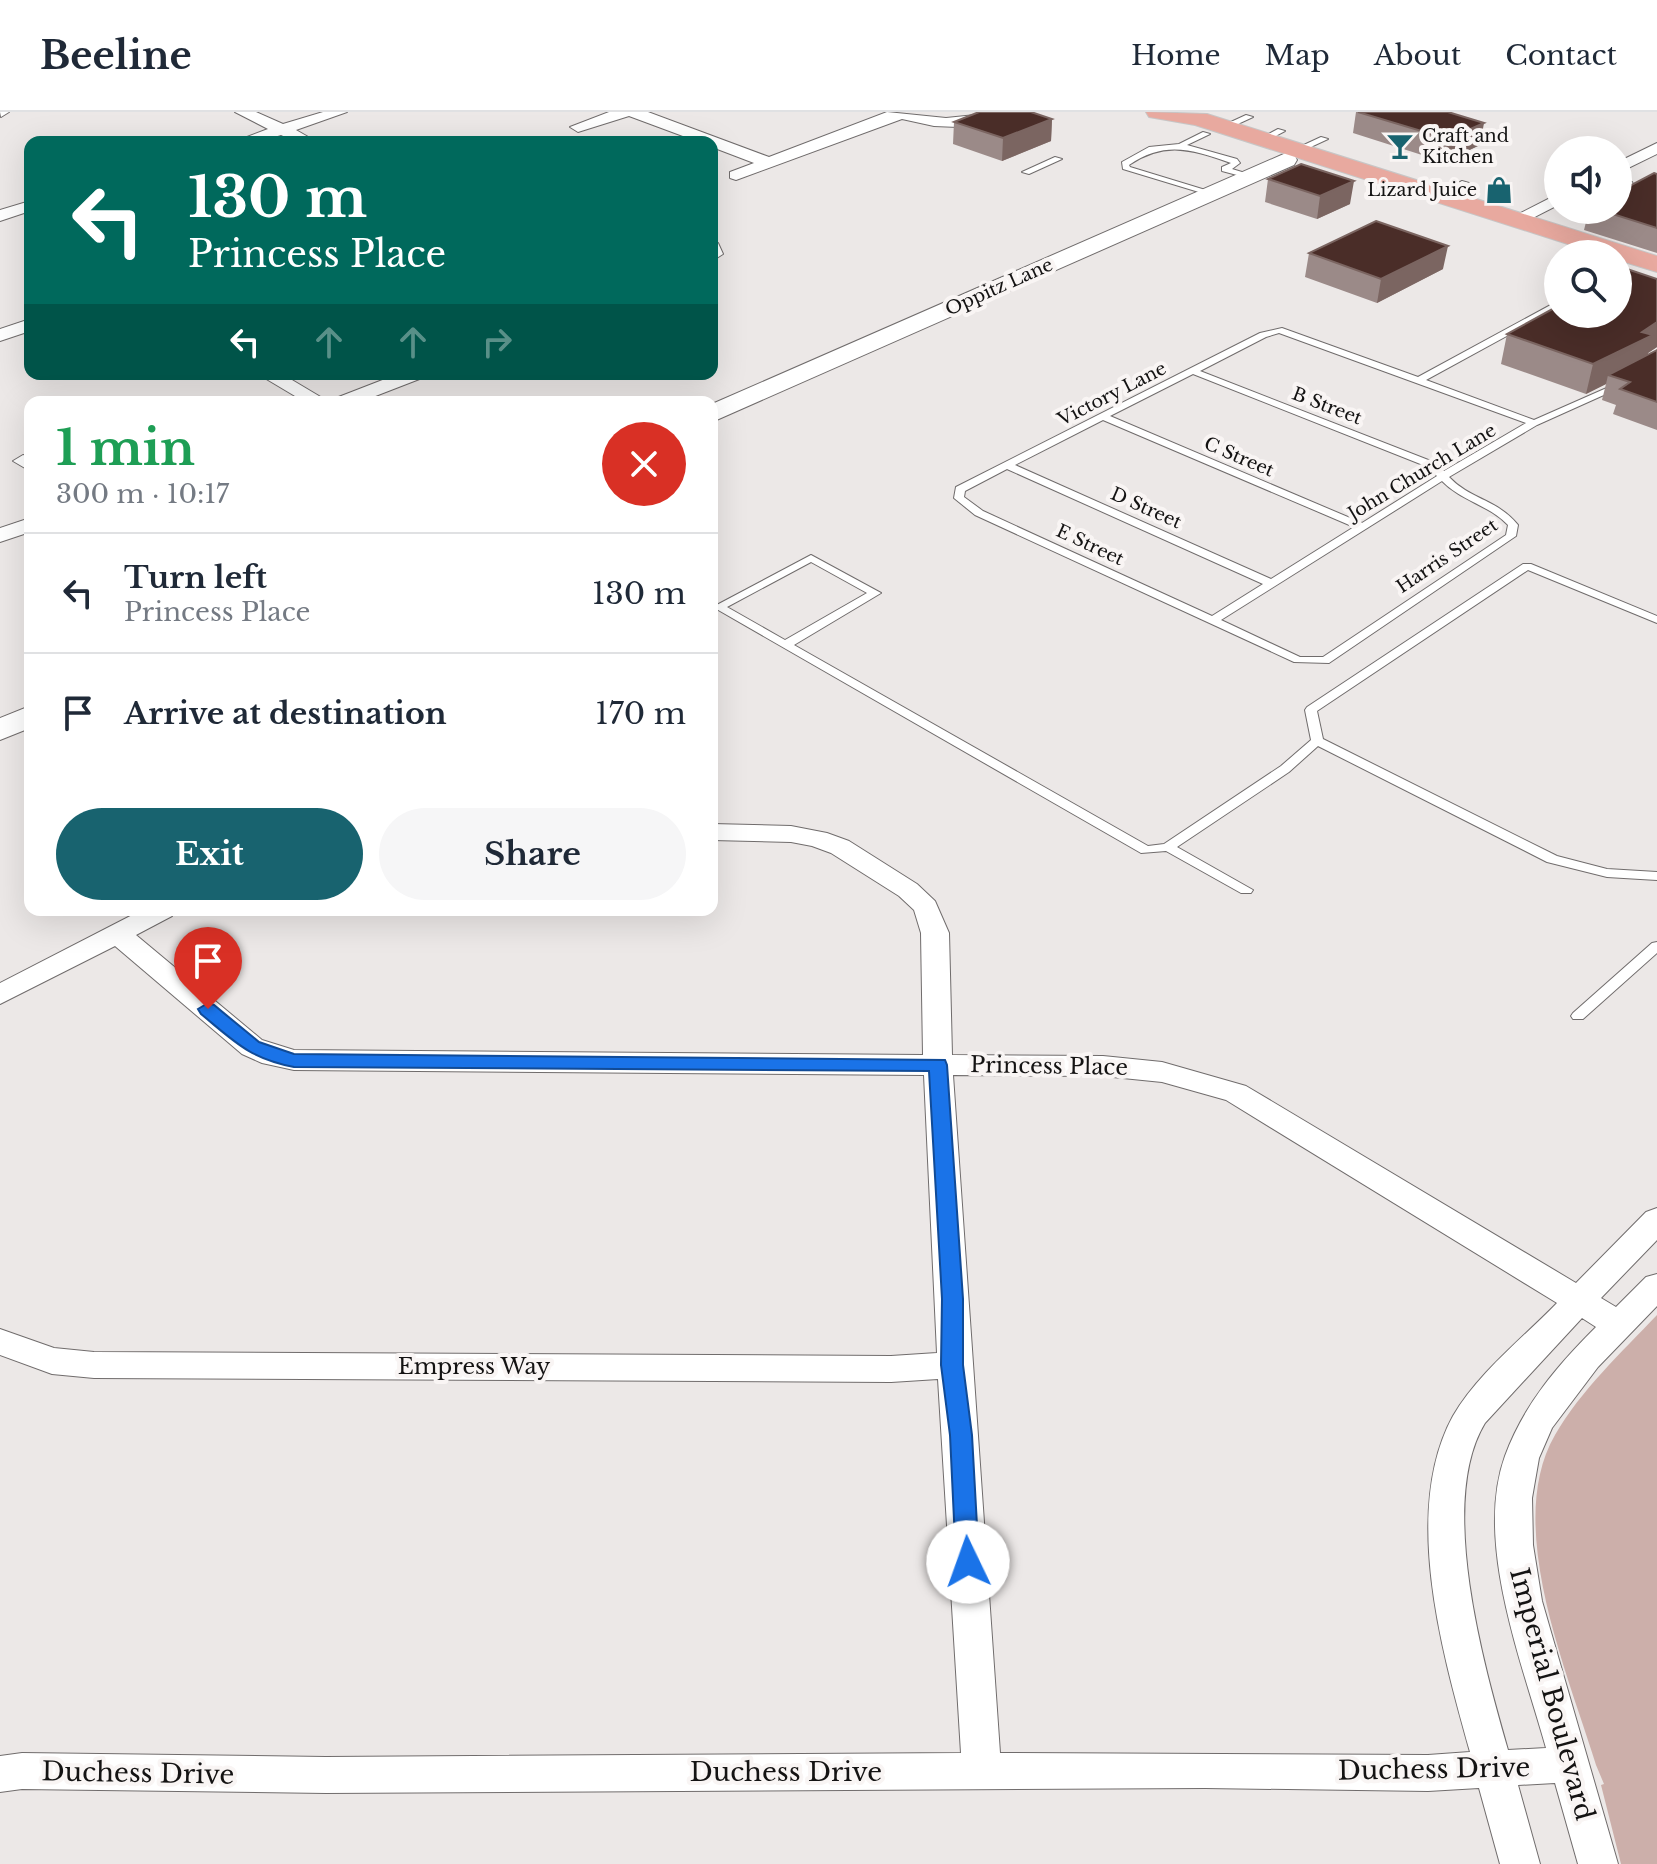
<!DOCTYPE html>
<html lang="en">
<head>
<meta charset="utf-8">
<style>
	:root { --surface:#fff; --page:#f6f6f7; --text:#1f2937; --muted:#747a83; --line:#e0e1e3; --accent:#18636f }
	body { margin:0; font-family:"Libre Baskerville",serif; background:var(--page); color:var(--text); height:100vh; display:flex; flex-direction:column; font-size:30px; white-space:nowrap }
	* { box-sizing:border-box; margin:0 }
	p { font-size:26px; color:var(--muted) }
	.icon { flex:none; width:44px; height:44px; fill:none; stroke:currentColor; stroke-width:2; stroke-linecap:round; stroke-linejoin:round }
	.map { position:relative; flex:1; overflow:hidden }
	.details { position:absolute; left:24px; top:284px; width:694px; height:520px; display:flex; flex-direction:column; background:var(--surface); border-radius:16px; box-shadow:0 8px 32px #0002 }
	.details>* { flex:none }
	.top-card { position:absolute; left:24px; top:24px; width:694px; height:244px; border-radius:16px; box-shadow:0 8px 32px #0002; background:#00695c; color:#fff; overflow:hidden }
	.controls { position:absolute; left:1544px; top:24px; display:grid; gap:16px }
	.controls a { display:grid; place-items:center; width:88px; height:88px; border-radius:50%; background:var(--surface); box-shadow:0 8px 32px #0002; font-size:40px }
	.pin { position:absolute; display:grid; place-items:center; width:68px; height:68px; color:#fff; margin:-82px -34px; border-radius:50% 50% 50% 0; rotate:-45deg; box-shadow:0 0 8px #0007 }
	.pin .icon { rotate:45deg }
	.me { position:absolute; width:88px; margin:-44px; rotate:357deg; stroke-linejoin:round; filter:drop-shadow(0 0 6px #0008) }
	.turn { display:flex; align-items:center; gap:28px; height:168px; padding:0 32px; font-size:36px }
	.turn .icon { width:104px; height:104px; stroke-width:2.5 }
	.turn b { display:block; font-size:56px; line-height:68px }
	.lanes { display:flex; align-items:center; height:76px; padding:0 32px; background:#0003; justify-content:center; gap:40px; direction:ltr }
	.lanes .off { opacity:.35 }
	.round { display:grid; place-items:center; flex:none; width:84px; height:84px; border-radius:42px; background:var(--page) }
	.summary { display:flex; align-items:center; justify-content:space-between; height:136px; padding:0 32px }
	h1 { font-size:48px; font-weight:800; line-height:60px; color:#1e9e55 }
	.cta { display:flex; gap:16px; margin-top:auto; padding:16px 32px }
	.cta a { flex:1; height:92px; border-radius:48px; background:var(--accent); color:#fff; font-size:32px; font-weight:800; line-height:92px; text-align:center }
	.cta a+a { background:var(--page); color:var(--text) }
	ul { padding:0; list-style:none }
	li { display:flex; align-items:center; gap:24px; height:120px; padding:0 32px; border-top:2px solid var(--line) }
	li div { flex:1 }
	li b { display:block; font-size:30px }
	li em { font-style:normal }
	header { display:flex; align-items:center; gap:48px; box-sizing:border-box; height:112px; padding:0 40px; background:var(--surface); border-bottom:2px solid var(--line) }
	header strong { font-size:38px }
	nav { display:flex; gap:44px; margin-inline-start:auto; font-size:28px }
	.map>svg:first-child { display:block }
</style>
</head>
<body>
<header>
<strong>Beeline</strong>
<nav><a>Home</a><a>Map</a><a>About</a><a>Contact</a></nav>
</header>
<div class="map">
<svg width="1657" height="1752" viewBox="0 0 1657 1752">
	<rect width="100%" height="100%" fill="#ece8e7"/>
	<!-- green -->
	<path fill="#ccafaa" d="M1657 1203V1752H1621L1601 1673 1604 1672 1596 1653C1568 1561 1503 1413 1555 1323 1581 1278 1621 1241 1657 1203Z"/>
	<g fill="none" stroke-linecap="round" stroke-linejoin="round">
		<!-- lane casing -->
		<g stroke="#706c6c" stroke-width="2">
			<path id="lane" d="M1246 3 1253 5 1227 17 1220 15Z
				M1278 17 1285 19 1266 29 1259 27Z
				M1203 20 1210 22 1187 33 1237 47 1240 51 1232 57 1252 63V67L1222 59V55L1231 51C1192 38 1166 28 1129 53L1130 55 1212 80V84L1123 57 1122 50 1149 35 1179 32Z
				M1321 25 1328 27 1300 40 1293 38Z
				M1055 45 1062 47 1029 62 1022 60Z
				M1618 67 1632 70 1633 72 1629 74 1618 72Z
				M1462 69 1469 71 1443 85 1436 83Z
				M1623 153 1627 156 1618 162V155Z
				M1558 189V196L1426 268 1534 308 1618 271 1626 273 1537 313 1449 365C1471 388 1497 387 1518 413L1516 424 1329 551 1294 550 975 403 954 386 956 375 1260 221 1282 216 1418 265ZM1279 221 1526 311 1444 359 1436 351 1200 259 1266 225ZM1193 262 1428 355 1437 364 1362 411 1110 304ZM1103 308 1354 415 1271 467 1015 353ZM1007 357 1263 472 1212 504 983 399 964 385 965 379ZM1442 369C1461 389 1489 393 1508 413L1506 423 1323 545H1300L1221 508Z
				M811 443 881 481 794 533 1148 734 1164 732 1281 654 1311 628 1305 598 1307 595 1523 452H1531L1657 504V511L1528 458 1317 599 1323 627 1557 744 1607 757 1657 760V768L1607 765 1547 750 1318 634 1289 660 1177 735 1253 778 1251 781H1241L1166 739 1141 741 713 495ZM811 450 867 481 785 528 727 495Z
				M1657 830V841L1583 907H1573L1571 904 1573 901 1652 831Z"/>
		</g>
		<!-- street casing -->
		<g stroke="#706c6c" stroke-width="2">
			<path id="street" d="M0 0H9L1 5Z
				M235 0H256L283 12 323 0H347L296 18 317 30H296L281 23 258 30H234L268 17Z
				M609 0H648L769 45 887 0 946 6 1005 0 988 8 958 15 934 14 902 7 736 68 730 66V60L754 51 712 35V30H699L629 4 578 20 570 15Z
				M1657 31V42L1618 61V50Z
				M1558 82V93L1523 111H1511L1509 107Z
				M30 89V99L0 109V98Z
				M712 130 718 131 723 142 712 149Z
				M30 207V219L0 229V217Z
				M258 262H282L329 290H305Z
				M398 262H425L422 266 360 290H333L336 286Z
				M23 343 30 345V359L13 349Z
				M30 406V420L0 430V416Z
				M712 712 791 714 827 721 849 729 917 772 935 789 949 821 952 943 1103 944 1162 950 1246 974 1576 1171 1646 1100 1657 1096V1128L1601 1186 1616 1195 1646 1165 1657 1162V1194L1598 1255 1552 1316 1539 1346 1532 1386 1533 1433 1542 1489 1618 1752H1578L1555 1671 1518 1673 1540 1752H1500L1479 1676 1428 1679 1205 1676 326 1681 22 1677 0 1680V1644L22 1641 326 1645 961 1641 938 1267 891 1270 94 1266 52 1262 0 1243V1217L54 1236 94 1240 891 1244 937 1241 924 963 294 958 262 951 242 942 115 834 0 892V871L142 798H176L172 804 136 823 262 928 294 938 923 943 921 821 914 798 899 784 831 741 812 734 791 730 712 728ZM953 963 1103 964 1162 970 1226 988 1557 1191C1523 1226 1478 1261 1453 1304 1401 1399 1443 1543 1470 1640L1428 1643 1000 1641ZM1582 1206 1596 1215C1558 1253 1524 1292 1505 1344 1474 1430 1522 1550 1546 1636L1508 1638C1484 1554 1437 1390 1485 1311Z"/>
		</g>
		<!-- secondary casing -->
		<g stroke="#706c6c" stroke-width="2">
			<path id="secondary" d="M1286 41 1294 43 1297 48 1294 53 712 310V292Z
				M30 594V616L0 628V606Z"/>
		</g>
		<!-- primary casing -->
		<g stroke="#c7c6c6" stroke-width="2">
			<path id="primary" d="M1146 0 1207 2 1657 144V160L1618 148V142H1599L1195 13 1149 5Z"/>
		</g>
		<!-- lane -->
		<use href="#lane" fill="#fff" fill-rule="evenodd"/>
		<!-- street -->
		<use href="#street" fill="#fff" fill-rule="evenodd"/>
		<!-- secondary -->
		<use href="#secondary" fill="#fff" fill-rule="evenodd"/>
		<!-- primary -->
		<use href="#primary" fill="#e8a99f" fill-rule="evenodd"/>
	</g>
	<!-- wall -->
	<path fill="#9b8a88" d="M1356 0H1448L1480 33 1444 50 1353 21Z
		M1052 7 1051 29 1002 49 953 32 954 10Z
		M1657 62V141L1584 118 1589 98H1618Z
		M1268 67 1350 92 1317 107 1265 90Z
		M1309 141 1443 157 1377 191 1305 165Z
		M1657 167V235L1648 241V243L1657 238V318L1613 302 1616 293 1602 288 1606 272 1586 282 1501 252 1507 222Z"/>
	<!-- shaded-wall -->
	<path fill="#7b6561" d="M1052 7 1051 29 1002 49 1003 26Z
		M1484 11 1480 33 1444 50 1448 27Z
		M1354 69 1350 92 1317 107 1320 84Z
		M1448 134 1443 157 1377 191 1381 167Z
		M1657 210V235L1648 241 1645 253 1608 263 1606 272 1586 282 1593 252Z"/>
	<!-- building -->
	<path fill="#4a2d28" stroke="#7b6561" stroke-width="2" d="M979 0H1031L1052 7 1003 26 954 10Z
		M1358 0H1448L1484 11 1448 27Z
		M1301 52 1354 69 1320 84 1268 67Z
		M1654 61 1657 62V116L1600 98H1618V80Z
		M1376 109 1448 134 1381 167 1309 141Z
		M1624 156 1657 167V210L1642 220 1653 223 1593 252 1507 222 1558 194V202H1618V160Z
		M1657 238V290L1620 277 1630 270 1608 263Z"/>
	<!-- route -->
	<path fill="#1a73e8" stroke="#114b97" stroke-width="2" d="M208 891 214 893 259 930 294 942 945 948 947 953 963 1187V1253L972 1323 979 1450 976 1457 968 1460 959 1457 956 1450 950 1323 941 1253 942 1187 929 959 294 955C249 946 235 930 201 902L198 897Z"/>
	<!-- icons -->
	<defs>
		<g id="bar-bare" transform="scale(2.16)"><path d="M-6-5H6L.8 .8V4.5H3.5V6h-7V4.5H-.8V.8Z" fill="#18636f" stroke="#f9f5f4" stroke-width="2.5" paint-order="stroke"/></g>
		<g id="shop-bare" transform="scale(2.16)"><path d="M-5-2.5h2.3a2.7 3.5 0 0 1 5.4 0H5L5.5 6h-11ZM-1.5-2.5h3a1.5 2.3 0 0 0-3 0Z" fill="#18636f" stroke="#f9f5f4" stroke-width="2.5" paint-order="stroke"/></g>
	</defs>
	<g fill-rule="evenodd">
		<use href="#bar-bare" x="1400" y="34"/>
		<use href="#shop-bare" x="1499" y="78"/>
	</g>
	<g text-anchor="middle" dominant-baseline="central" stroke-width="8" stroke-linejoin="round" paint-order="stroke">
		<!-- far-poi labels -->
		<g font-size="18" fill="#141313" stroke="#f9f5f4" text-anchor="start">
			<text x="1422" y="24">Craft and<tspan x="1422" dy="21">Kitchen</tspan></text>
			<text x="1477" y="78" text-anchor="end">Lizard Juice</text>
		</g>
		<!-- far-street labels -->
		<g font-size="18" fill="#141313" stroke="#f9f5f4">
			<text transform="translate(999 175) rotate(-24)">Oppitz Lane</text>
			<text transform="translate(1112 282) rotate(-27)">Victory Lane</text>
			<text transform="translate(1327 294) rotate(21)">B Street</text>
			<text transform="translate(1239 345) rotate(23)">C Street</text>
			<text transform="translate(1422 360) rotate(-31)">John Church Lane</text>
			<text transform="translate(1146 396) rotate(24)">D Street</text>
			<text transform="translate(1090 433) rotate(25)">E Street</text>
			<text transform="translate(1447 444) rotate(-34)">Harris Street</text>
		</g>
		<!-- street labels -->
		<g font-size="22" fill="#141313" stroke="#f9f5f4">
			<text transform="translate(1049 954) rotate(1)">Princess Place</text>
			<text x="474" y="1254">Empress Way</text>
		</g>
		<!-- near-street labels -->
		<g font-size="26" fill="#141313" stroke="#f9f5f4">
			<text transform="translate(1552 1582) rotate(75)">Imperial Boulevard</text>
			<text transform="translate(1434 1657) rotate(-1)">Duchess Drive</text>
			<text x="786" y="1660">Duchess Drive</text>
			<text transform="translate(138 1661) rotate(1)">Duchess Drive</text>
		</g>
	</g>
</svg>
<div class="controls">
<a><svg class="icon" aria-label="sound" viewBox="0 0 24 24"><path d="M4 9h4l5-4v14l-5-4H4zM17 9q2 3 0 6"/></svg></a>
<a><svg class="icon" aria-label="search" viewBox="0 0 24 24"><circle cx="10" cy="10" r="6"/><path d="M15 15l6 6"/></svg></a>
</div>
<div class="pin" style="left:208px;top:897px;background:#d93025"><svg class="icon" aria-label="arrive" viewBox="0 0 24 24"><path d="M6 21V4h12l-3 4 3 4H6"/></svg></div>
<svg class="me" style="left:968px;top:1450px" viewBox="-20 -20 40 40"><circle r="19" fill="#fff"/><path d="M0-13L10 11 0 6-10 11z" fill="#1a73e8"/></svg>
<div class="top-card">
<div class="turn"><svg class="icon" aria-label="left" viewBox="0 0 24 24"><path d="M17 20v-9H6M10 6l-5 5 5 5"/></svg><div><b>130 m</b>Princess Place</div></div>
<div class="lanes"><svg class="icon" aria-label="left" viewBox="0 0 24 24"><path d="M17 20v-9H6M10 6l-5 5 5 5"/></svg><svg class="icon off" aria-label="ahead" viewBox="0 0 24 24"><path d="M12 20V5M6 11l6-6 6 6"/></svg><svg class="icon off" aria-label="ahead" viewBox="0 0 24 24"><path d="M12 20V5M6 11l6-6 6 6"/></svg><svg class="icon off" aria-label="right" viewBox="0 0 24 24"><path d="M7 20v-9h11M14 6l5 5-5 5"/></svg></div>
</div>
<section class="details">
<div class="summary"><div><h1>1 min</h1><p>300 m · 10:17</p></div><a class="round" style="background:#d93025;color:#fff"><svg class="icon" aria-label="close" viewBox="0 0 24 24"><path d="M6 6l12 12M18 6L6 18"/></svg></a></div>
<ul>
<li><svg class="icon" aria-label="left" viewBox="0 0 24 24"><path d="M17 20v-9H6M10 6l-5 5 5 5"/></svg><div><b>Turn left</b><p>Princess Place</p></div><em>130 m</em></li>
<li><svg class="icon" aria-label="arrive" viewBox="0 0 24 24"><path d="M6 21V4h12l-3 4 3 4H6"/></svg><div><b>Arrive at destination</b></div><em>170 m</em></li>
</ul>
<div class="cta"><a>Exit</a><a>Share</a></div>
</section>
</div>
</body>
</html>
